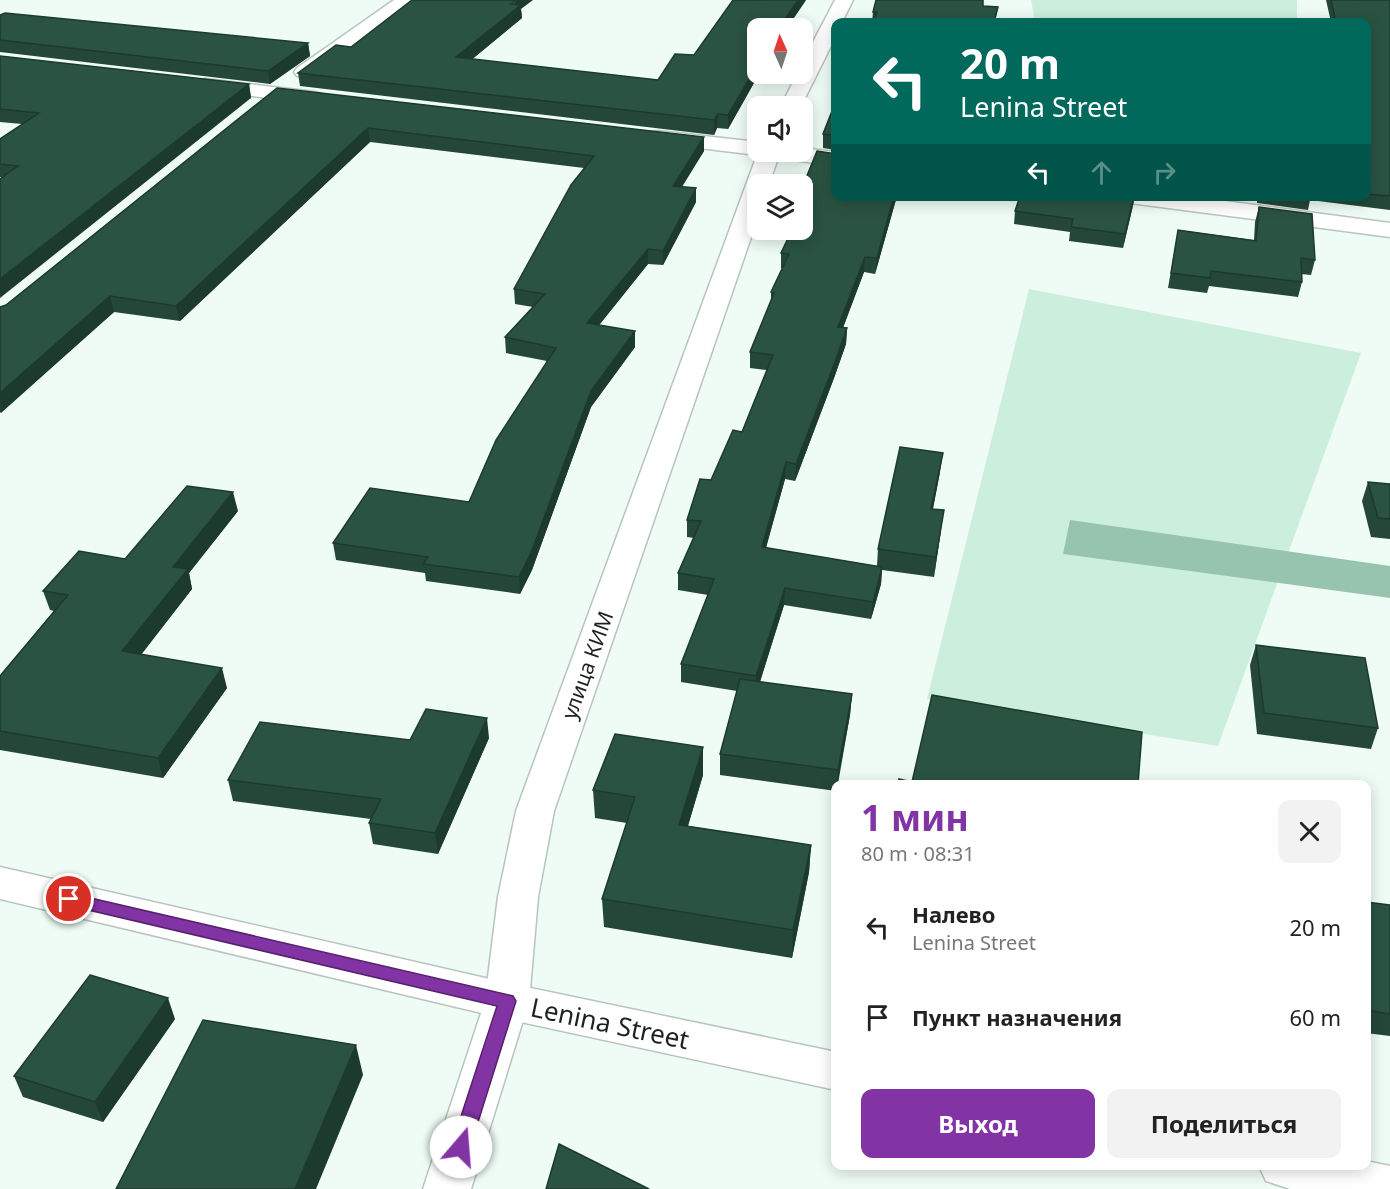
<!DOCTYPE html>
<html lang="ru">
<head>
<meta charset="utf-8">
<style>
	:root { --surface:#fff; --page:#f2f2f2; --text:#222; --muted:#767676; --accent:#8334a4 }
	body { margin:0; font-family:"Noto Sans",sans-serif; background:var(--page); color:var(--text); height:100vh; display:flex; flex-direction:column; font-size:22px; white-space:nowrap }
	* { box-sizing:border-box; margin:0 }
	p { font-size:20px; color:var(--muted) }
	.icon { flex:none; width:33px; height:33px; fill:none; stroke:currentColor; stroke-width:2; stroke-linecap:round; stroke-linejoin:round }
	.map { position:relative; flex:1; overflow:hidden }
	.sheet { position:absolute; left:831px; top:780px; width:540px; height:390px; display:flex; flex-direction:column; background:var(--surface); border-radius:12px; box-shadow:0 3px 15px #0003 }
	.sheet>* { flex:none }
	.banner { position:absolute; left:831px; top:18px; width:540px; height:183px; border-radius:12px; box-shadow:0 3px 15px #0003; background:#00695c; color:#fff; overflow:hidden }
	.needle { width:39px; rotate:357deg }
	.fabs { position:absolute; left:747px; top:18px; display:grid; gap:12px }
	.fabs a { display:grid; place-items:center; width:66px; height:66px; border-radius:12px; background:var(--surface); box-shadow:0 3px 15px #0003; font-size:30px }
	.pin { position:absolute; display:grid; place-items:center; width:51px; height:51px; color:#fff; margin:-26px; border:3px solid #fff; border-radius:50%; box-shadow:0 2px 6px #0007 }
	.me { position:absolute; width:66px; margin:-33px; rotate:18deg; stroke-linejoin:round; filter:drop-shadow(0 0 4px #0008) }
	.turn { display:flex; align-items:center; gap:21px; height:126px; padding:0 30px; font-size:27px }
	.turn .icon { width:78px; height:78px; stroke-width:2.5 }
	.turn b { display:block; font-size:42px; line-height:51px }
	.lanes { display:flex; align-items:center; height:57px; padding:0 30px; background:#0003; justify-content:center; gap:30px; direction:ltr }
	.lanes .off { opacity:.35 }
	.round { display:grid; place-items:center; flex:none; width:63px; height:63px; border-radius:12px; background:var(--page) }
	.headline { display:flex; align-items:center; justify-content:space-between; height:102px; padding:0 30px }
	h1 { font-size:36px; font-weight:700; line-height:45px; color:var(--accent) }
	.primary-button { display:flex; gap:12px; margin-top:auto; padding:12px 30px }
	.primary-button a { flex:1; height:69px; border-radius:12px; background:var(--accent); color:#fff; font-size:24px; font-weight:700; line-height:69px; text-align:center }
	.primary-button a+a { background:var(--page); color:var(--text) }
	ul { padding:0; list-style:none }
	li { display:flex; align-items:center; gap:18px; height:90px; padding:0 30px }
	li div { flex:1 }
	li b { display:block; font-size:22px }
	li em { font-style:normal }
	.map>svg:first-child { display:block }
</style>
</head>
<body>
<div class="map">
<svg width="1390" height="1189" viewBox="0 0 1390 1189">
	<rect width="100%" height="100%" fill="#eefcf5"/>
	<!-- green -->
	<path fill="#ccefdd" d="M1031 0H1297V22H1035Z
		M1029 289 1361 353 1218 746 927 699Z"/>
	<!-- forest -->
	<path fill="#97c4ae" d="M1070 520 1390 566V598L1063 554Z"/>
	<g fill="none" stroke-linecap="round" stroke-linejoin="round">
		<!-- street casing -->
		<g stroke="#b8c5be" stroke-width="3">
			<path id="street" d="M394 0H415L311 76H297L294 72 297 68Z
				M835 0H853L842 22H836V36L801 106H781L797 74H802V63Z
				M205 79 315 92 322 94 325 98 322 102 315 104 198 89 195 85 198 81Z
				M658 131 758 142V152H802V148L836 152V166L778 158 769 184H758V217L554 811 538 897 529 1001 471 1189H423L485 1001 498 897 516 811 757 155 650 142 647 137 650 132Z
				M1119 196H1187L1390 223V237L1130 203 1122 201Z"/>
		</g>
		<!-- secondary casing -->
		<g stroke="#b8c5be" stroke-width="3">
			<path id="secondary" d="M0 867 507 983 836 1052V1090L507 1019 0 899Z
				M1366 1161 1390 1166V1189H1290L1266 1181 1259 1166H1366Z"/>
		</g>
		<!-- street -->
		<use href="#street" fill="#fff" fill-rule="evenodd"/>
		<!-- secondary -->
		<use href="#secondary" fill="#fff" fill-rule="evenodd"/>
	</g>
	<!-- wall -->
	<path fill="#244739" d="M806 0 787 28H758V74H759L728 129 717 128 714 135 300 86 298 73 351 47 521 9 522 18 472 59 658 80 694 55Z
		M1326 0H1390V210L1310 200 1308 210 1257 203V196H1366V22H1331Z
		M983 6 998 7 995 22H872L873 12Z
		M0 15 308 43 310 56 270 84 0 52Z
		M0 56 249 84 251 98 2 177H0V139L22 124 0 122Z
		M277 88 704 137V151L682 187 696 202 663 265 648 264 599 325 635 331V347L591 407 532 570 520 594 426 581 425 573 336 560 333 543 469 502 547 361 506 353 505 337 533 307 515 304 514 289 584 168 370 142 180 321 114 312 0 413V307L6 305Z
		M836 106V150L823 148V134Z
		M836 196H897L875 274 864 272 843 328H847L846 344 834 378 795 481 785 479 766 548 877 566 878 549 940 472 933 509 941 530 934 577 882 570 881 584 871 619 784 605 760 682 852 694 850 715 838 784H836V791L720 775V754L737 691 681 682V664L708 595 678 590V573L694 538 687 537V520L742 432 767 370 750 368V352L771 301V292L783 268H781V253L791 232 790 230H802Z
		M1135 196 1123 248 1069 241 1070 232 1014 224 1015 211Z
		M1259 207 1315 260 1311 275 1301 274 1302 282 1298 297 1209 286 1207 293 1168 288 1178 230 1254 240 1255 222Z
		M1368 482 1390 484V539L1371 537 1362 501Z
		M238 511 189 573 192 589 141 655 227 688 163 778 0 750V676L54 611 50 610 43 591 125 559Z
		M1256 645 1378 728 1371 749 1257 734 1250 665Z
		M489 738 438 854 373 844 369 823 371 819 233 801 228 780 410 740Z
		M703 775 688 826 811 845 809 872 792 958 604 927 602 899 627 823 595 818 593 790Z
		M1366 902 1390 905V1036L1366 1033Z
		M175 1019 103 1122 23 1097 14 1076Z"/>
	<!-- shaded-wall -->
	<path fill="#1d3a2e" d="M517 0H533L521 9 522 18 458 71 456 57Z
		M798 0H806L787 28H779Z
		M308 43 310 56 270 84 268 71Z
		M758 64V74H759L728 129V115Z
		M249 84 251 98 0 298V279Z
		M718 114 717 128 714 135V120Z
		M368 128 370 142 180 321 176 306Z
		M704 137V151L673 200V186Z
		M696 188V202L663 265V251Z
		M894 196H897L875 274 877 258Z
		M1135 196 1133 206 1123 248 1125 234Z
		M648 249V264L588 339 587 323Z
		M865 257 864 272 837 343 838 327Z
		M110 296 114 312 1 413 0 393Z
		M847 328 846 344 834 378 795 481 796 464Z
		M635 331V347L591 407 532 570 520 594 519 577 591 391Z
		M943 453 940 472 929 528 931 509Z
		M786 462 785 479 761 565 762 547Z
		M233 492 238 511 189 573 192 589 128 671 122 651 173 567Z
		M944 510 941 530 934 577 936 557Z
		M882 567 881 584 871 619 873 602Z
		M785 588 784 605 756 694V676Z
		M222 668 227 688 163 778 158 758Z
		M852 694 850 715 837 784 838 770Z
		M487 718 489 738 438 854 435 833Z
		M703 747V775L680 852 679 825Z
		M811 845 809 872 792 958 793 930Z
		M168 998 175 1019 103 1122 95 1102Z
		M356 1045 363 1075 316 1189H295Z"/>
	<!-- building -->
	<path fill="#2a5342" stroke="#1d3a2e" stroke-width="1.5" d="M412 0H517L511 4 521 5 456 57 658 80 675 54 694 55 733 0H798L779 28H758V64L728 115 718 114 714 120 298 73 336 45 351 47Z
		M876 0H983V6L998 7 994 22H873L877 12H873Z
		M1331 0H1390V196L1366 194V22H1336Z
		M5 13 308 43 268 71 0 40V15Z
		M0 56 249 84 0 279V179L18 166 0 164V139L39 113 0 109Z
		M277 88 704 137 673 186 696 188 663 251 648 249 587 323 635 331 591 391 531 553 519 577 423 564 428 557 333 543 370 488 469 502 496 440 556 348 505 337 545 294 514 289 571 185 594 156 368 128 176 306 110 296 0 393V307L6 305Z
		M834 106H836V136L823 134Z
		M817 151 836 154V196H894L877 258 865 257 838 327 847 328 835 362 796 464 786 462 762 547 882 567 873 602 785 588 756 676 681 664 714 579 678 573 701 521 687 520 700 479 711 480 733 430 742 432 773 355 750 352 774 293 771 292 789 254 781 253 792 230H802V188Z
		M1020 196H1134L1125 234 1071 227 1073 219 1015 211Z
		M1259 207 1312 214 1315 260 1301 258 1302 282 1211 271 1210 278 1171 273 1178 230 1256 241Z
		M900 447 943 453 931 509 944 510 936 557 878 549Z
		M1368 482 1390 484V519L1378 518Z
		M187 486 233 492 173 567 188 569 122 651 222 668 158 758 0 731V676L68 595 43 591 79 551 125 559Z
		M1256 645 1365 658 1378 728 1264 713Z
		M740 679 852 694 838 770 720 754Z
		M932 695 1142 732 1138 784H898L899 779 912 782Z
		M426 709 487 718 435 833 369 823 381 799 228 780 260 722 410 740Z
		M615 734 703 747 679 825 811 845 793 930 602 899 635 797 593 790Z
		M1366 902 1390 905V1014L1366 1010Z
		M90 975 168 998 95 1102 14 1076Z
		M203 1020 356 1045 295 1189H116Z
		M559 1144 649 1189H546Z"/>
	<!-- route -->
	<path fill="#8334a4" stroke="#55226b" stroke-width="1.5" d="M69 893 513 996 516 1001 468 1154 461 1156 454 1154 451 1147 497 1006 63 904 61 899 63 895Z"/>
	<g text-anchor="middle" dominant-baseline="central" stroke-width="6" stroke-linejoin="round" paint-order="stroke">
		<!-- street labels -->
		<g font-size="21" fill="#1d2220" stroke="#fff">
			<text transform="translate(587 665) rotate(-70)">улица КИМ</text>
		</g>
		<!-- near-street labels -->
		<g font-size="26" fill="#1d2220" stroke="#fff">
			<text transform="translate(610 1023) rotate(12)">Lenina Street</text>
		</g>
	</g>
</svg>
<div class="fabs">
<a><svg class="needle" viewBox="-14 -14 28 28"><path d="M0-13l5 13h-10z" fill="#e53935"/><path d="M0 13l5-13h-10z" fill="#767676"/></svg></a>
<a><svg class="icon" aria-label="sound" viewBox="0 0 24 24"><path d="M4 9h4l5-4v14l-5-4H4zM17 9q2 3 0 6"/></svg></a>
<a><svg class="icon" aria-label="layers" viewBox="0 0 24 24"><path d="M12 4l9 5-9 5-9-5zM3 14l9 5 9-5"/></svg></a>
</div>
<div class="pin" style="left:69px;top:899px;background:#d93025"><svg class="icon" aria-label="arrive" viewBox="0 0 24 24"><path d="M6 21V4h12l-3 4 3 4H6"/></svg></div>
<svg class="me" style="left:461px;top:1147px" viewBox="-20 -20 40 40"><circle r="19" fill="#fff"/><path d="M0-13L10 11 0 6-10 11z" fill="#8334a4"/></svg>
<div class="banner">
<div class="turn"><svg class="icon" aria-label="left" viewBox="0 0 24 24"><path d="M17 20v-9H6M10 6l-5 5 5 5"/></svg><div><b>20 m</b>Lenina Street</div></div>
<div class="lanes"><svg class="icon" aria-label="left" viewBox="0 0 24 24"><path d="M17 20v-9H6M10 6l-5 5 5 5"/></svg><svg class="icon off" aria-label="ahead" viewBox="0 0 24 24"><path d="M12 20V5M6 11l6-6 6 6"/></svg><svg class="icon off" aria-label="right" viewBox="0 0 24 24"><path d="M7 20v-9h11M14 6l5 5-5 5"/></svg></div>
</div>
<section class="sheet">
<div class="headline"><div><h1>1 мин</h1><p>80 m · 08:31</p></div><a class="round"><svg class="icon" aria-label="close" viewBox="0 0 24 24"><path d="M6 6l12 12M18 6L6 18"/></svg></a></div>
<ul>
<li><svg class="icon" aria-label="left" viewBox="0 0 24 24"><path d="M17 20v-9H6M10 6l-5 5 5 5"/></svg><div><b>Налево</b><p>Lenina Street</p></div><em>20 m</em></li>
<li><svg class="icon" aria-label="arrive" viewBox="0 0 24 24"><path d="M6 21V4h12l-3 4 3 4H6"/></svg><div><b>Пункт назначения</b></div><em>60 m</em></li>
</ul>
<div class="primary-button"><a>Выход</a><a>Поделиться</a></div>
</section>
</div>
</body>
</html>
